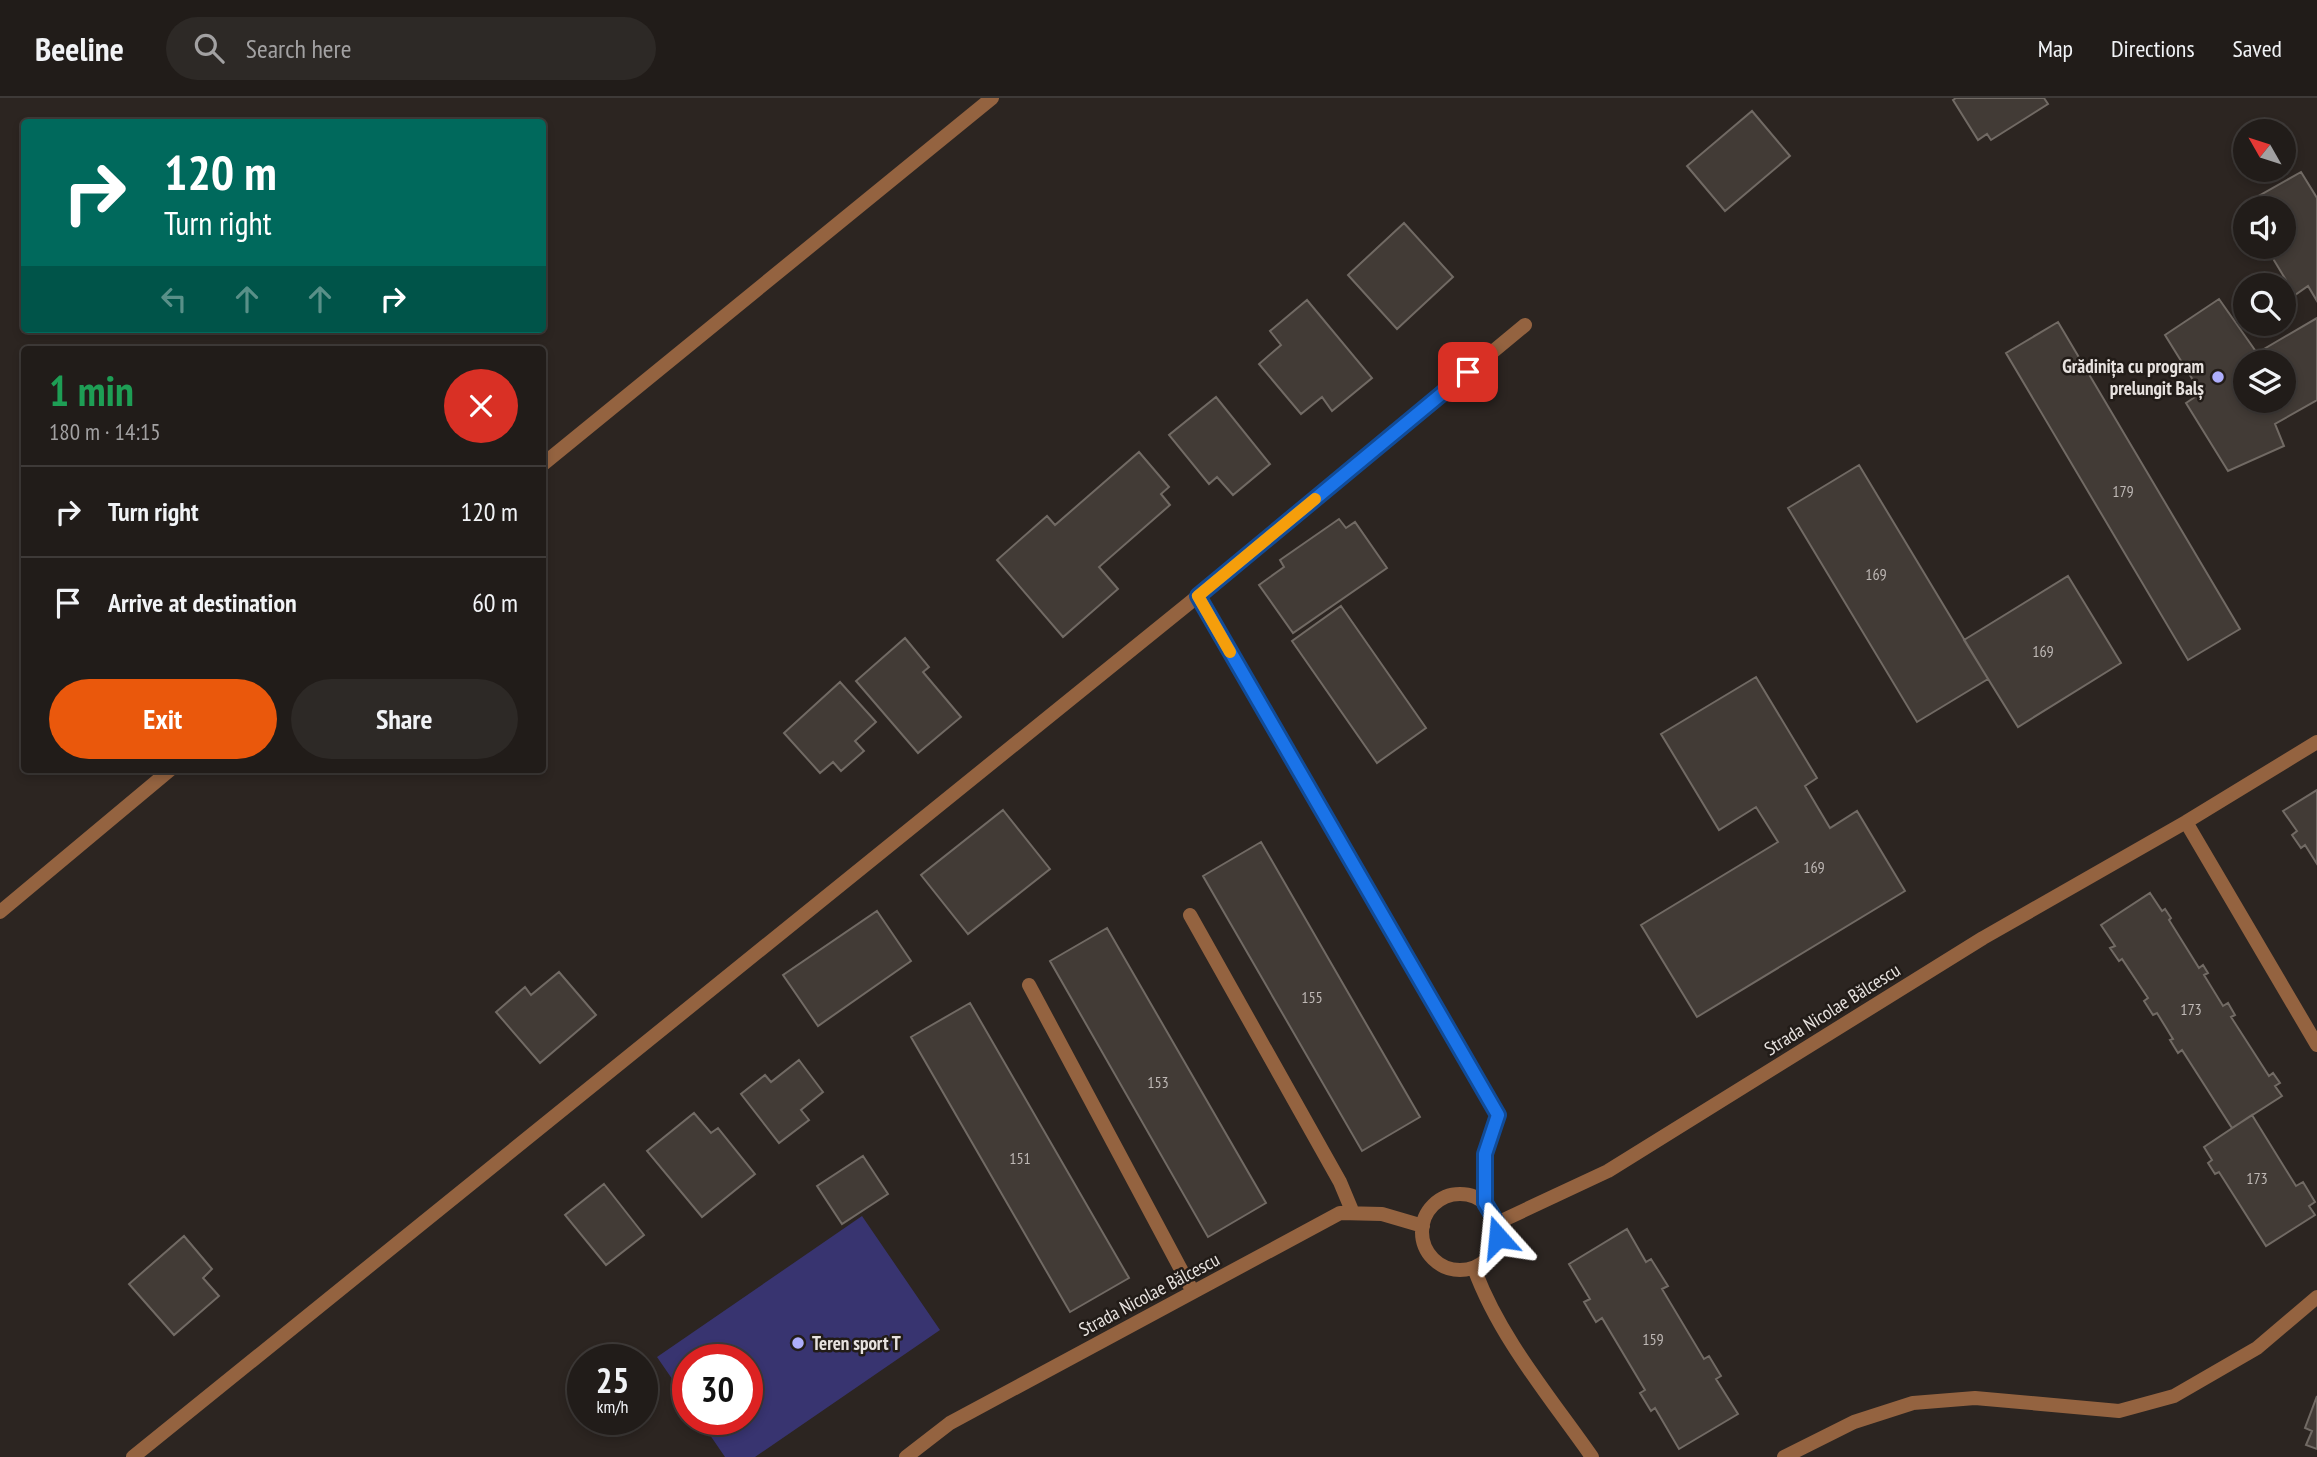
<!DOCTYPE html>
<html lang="en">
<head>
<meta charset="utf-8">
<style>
	:root { --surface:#211c19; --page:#2d2926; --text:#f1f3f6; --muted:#a2a1a2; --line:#3e3a38; --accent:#ea580c }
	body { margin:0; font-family:"PT Sans Narrow",sans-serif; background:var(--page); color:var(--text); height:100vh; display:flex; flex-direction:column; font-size:26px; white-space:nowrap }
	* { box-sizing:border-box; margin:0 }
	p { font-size:23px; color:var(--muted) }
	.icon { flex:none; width:38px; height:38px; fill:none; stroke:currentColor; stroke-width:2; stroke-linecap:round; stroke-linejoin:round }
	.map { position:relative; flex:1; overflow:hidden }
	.drawer { position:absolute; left:21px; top:248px; width:525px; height:427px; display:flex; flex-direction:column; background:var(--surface); border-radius:7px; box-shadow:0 4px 10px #0003,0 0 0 2px var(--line) }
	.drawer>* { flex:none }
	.hud { position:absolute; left:21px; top:21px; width:525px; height:214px; border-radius:7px; box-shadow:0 4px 10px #0003,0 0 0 2px var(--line); background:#00695c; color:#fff; overflow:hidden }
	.needle { width:46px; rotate:309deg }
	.controls { position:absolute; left:2233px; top:21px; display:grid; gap:14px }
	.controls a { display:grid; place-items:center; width:63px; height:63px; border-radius:50%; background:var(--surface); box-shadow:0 4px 10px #0003,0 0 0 2px var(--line); font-size:35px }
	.speed { position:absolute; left:567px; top:1246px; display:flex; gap:14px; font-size:35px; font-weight:700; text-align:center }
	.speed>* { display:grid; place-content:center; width:91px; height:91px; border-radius:50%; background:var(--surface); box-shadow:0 4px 10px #0003,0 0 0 2px var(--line); line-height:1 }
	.speed small { font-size:18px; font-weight:400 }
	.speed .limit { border:10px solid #d22; background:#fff; color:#111 }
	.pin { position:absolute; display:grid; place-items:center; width:60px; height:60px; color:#fff; margin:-30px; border-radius:14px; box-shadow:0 4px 10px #0006 }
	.me { position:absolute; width:77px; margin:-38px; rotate:342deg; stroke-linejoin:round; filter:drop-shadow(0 0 5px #0008) }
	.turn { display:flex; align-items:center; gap:24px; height:147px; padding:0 28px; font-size:32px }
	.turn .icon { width:91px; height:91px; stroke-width:2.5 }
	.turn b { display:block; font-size:49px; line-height:60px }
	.lanes { display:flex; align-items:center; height:66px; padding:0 28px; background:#0003; justify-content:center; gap:35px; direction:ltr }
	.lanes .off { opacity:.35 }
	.round { display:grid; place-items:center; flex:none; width:74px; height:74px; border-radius:37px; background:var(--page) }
	.overview { display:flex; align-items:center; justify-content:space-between; height:119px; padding:0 28px }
	h1 { font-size:42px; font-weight:700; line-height:52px; color:#1e9e55 }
	.primary-button { display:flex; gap:14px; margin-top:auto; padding:14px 28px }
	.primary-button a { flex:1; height:80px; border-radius:42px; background:var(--accent); color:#fff; font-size:28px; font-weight:700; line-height:80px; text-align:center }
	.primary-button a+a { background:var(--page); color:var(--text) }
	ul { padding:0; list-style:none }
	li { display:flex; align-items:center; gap:21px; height:91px; padding:0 28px; border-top:2px solid var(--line) }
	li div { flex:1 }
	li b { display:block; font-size:26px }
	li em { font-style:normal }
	header { display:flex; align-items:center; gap:42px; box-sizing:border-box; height:98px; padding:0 35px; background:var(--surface); border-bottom:2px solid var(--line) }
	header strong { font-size:33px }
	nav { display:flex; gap:38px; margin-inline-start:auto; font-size:24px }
	.search { width:490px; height:63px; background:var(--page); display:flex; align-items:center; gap:18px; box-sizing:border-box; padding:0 24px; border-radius:38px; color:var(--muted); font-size:26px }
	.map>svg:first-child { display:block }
</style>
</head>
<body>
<header>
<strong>Beeline</strong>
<div class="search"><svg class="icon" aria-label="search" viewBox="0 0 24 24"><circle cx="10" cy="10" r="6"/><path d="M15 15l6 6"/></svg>Search here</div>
<nav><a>Map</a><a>Directions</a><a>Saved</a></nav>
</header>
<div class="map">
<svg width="2317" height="1359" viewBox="0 0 2317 1359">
	<rect width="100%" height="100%" fill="#2c2521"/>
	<!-- green -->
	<path fill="#383470" d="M862 1118 940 1232 755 1359H725L699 1321H747V1262H688V1304L657 1259Z"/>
	<!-- building -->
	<path fill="#423b36" stroke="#716a64" stroke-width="2" fill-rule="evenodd" d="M1956 0H2044L2048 6 1991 42 1987 36 1978 42 1953 2Z
		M1752 13 1790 58 1725 113 1687 68Z
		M2301 74 2317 100V203L2308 188 2295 197 2266 149H2284V110H2245V115L2241 108Z
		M1404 125 1453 179 1397 231 1348 177Z
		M2219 201 2257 255 2317 220V302L2275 326 2284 348 2228 373 2186 305 2201 295 2165 237ZM2245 264H2284V303H2245Z
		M1307 202 1372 280 1332 313 1322 299 1301 316 1259 266 1281 247 1270 233Z
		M2058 224 2240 531 2188 562 2006 255Z
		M1216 299 1270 366 1233 397 1217 379 1209 386 1169 337Z
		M1139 354 1169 389 1161 396 1170 407 1099 469 1118 491 1063 539 997 462 1047 418 1055 427Z
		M1859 367 1988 581 1917 624 1788 410Z
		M1339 421 1346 430 1355 424 1387 470 1293 535 1259 487 1284 469 1280 462Z
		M2068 478 2121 565 2018 629 1964 542Z
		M1341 508 1426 630 1377 665 1292 543Z
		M905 540 929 569 923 574 961 619 918 655 856 583Z
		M1756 579 1817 680 1805 688 1830 730 1857 713 1905 793 1697 919 1641 827 1778 744 1756 709 1719 732 1661 636Z
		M840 584 876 624 855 643 864 653 841 673 833 664 820 675 784 635Z
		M2317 692V766L2305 747 2301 750 2292 737 2297 733 2283 713Z
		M1003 712 1050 771 968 836 921 777Z
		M1261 744 1420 1019 1362 1053 1203 778Z
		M2150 795 2162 813 2165 811 2171 820 2169 822 2199 870 2203 867 2208 875 2204 877 2223 908 2228 905 2235 917 2231 919 2269 978 2273 975 2280 985 2275 988 2282 998 2232 1030 2182 952 2178 955 2170 942 2173 941 2157 915 2153 917 2144 903 2148 900 2122 861 2119 863 2110 850 2115 848 2101 827Z
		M877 813 911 863 818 928 783 877Z
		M1107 830 1266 1105 1208 1139 1050 863Z
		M559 874 596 917 540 965 496 914 525 889 531 897Z
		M970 905 1129 1180 1070 1214 911 939Z
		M799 962 823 994 801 1012 809 1022 779 1045 741 996 765 977 771 984Z
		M694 1015 711 1035 718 1030 755 1076 702 1119 647 1053Z
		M2252 1017 2296 1088 2303 1084 2315 1104 2309 1108 2315 1117 2266 1148 2219 1074 2215 1076 2208 1065 2212 1062 2204 1049Z
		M863 1058 888 1096 842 1126 817 1088Z
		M604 1086 644 1137 606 1167 565 1117Z
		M1627 1131 1646 1164 1651 1161 1668 1188 1662 1191 1704 1261 1709 1258 1721 1278 1716 1281 1738 1316 1679 1351 1655 1310 1651 1313 1640 1295 1645 1292 1602 1220 1596 1224 1584 1204 1590 1201 1569 1166Z
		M184 1138 212 1171 203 1180 219 1198 174 1237 129 1186Z
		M2317 1298V1351L2306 1347 2312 1333 2305 1330Z"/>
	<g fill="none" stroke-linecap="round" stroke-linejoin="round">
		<!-- minor -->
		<path stroke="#946340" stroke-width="14" d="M542 367 992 0
			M1198 498 1498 1017 1485 1056V1105
			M2186 724 2317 947
			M0 814 170 672
			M1190 817 1340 1084 1353 1115
			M1029 887 1193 1194
			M1422 1134a38 38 0 1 1 76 0a38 38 0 1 1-76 0Z
			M1497 1125 1608 1073 1983 840 2186 724 2317 644
			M1474 1170C1499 1239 1550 1299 1592 1359
			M133 1359 1198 498 1525 227
			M906 1359 950 1325 1340 1115 1382 1116 1423 1128
			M1784 1359 1854 1324 1913 1305 1975 1300 2119 1313 2174 1298 2257 1250 2317 1199"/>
	</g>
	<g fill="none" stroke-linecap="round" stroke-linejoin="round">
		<!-- route casing -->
		<g stroke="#114b97" stroke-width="18">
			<path id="route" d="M1468 274 1198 498 1498 1017 1485 1056V1105L1497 1125 1498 1139"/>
		</g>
		<!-- route -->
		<use href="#route" stroke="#1a73e8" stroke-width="12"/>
		<!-- slow -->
		<path stroke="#f59e0b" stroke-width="12" d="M1230 554 1198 498 1315 401"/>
	</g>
	<!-- markers -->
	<g fill="#aeaefb" stroke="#221c18" stroke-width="2.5">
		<circle cx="2218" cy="279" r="7"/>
		<circle cx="798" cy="1245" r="7"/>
	</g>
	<g text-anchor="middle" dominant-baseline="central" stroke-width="5" stroke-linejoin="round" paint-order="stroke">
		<!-- number labels -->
		<g font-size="16" fill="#beb8b5">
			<text x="2123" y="393">179</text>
			<text x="1876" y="476">169</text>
			<text x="2043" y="553">169</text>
			<text x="1814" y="769">169</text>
			<text x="1312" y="899">155</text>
			<text x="2191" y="911">173</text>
			<text x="1158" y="984">153</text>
			<text x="1020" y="1060">151</text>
			<text x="2257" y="1080">173</text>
			<text x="1653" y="1241">159</text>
		</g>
		<!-- poi labels -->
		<g font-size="19" font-weight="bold" fill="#e7e2df" stroke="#221c18" text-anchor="end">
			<text x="2204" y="268">Grădinița cu program<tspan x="2204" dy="22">prelungit Balș</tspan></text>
			<text x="812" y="1245" text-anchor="start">Teren sport T</text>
		</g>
		<!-- street labels -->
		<g font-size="19" fill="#e7e2df" stroke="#221c18">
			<text transform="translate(1832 911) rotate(-32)">Strada Nicolae Bălcescu</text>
			<text transform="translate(1149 1196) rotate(-28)">Strada Nicolae Bălcescu</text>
		</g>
	</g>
</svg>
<div class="controls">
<a><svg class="needle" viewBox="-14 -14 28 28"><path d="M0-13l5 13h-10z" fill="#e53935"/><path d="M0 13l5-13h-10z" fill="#a2a1a2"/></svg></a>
<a><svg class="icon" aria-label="sound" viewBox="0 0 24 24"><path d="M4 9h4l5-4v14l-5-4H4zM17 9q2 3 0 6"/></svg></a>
<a><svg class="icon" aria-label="search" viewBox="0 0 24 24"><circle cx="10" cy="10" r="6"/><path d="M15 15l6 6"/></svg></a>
<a><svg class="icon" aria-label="layers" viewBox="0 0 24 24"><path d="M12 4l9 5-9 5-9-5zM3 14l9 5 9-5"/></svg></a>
</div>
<div class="speed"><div>25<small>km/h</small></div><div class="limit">30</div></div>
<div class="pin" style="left:1468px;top:274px;background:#d93025"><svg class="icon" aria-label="arrive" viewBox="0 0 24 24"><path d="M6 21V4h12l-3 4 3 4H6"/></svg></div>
<svg class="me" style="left:1498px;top:1139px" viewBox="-20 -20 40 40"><path d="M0-17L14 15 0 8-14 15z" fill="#1a73e8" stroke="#fff" stroke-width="4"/></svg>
<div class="hud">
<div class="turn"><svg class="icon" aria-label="right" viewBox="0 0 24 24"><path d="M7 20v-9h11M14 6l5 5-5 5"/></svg><div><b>120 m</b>Turn right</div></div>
<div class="lanes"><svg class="icon off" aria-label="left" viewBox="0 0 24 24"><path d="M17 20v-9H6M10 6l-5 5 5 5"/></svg><svg class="icon off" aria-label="ahead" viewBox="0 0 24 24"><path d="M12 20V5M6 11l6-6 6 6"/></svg><svg class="icon off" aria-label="ahead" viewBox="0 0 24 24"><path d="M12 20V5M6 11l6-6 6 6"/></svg><svg class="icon" aria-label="right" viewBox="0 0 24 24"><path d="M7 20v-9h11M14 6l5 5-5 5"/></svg></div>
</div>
<section class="drawer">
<div class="overview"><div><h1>1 min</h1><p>180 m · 14:15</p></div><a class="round" style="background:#d93025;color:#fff"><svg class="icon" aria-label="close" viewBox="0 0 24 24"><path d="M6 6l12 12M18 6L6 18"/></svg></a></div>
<ul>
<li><svg class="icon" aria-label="right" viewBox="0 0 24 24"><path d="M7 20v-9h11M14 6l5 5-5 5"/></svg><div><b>Turn right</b></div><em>120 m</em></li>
<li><svg class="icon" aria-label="arrive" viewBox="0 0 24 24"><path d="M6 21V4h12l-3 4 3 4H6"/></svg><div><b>Arrive at destination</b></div><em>60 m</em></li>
</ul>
<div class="primary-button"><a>Exit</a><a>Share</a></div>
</section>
</div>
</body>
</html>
